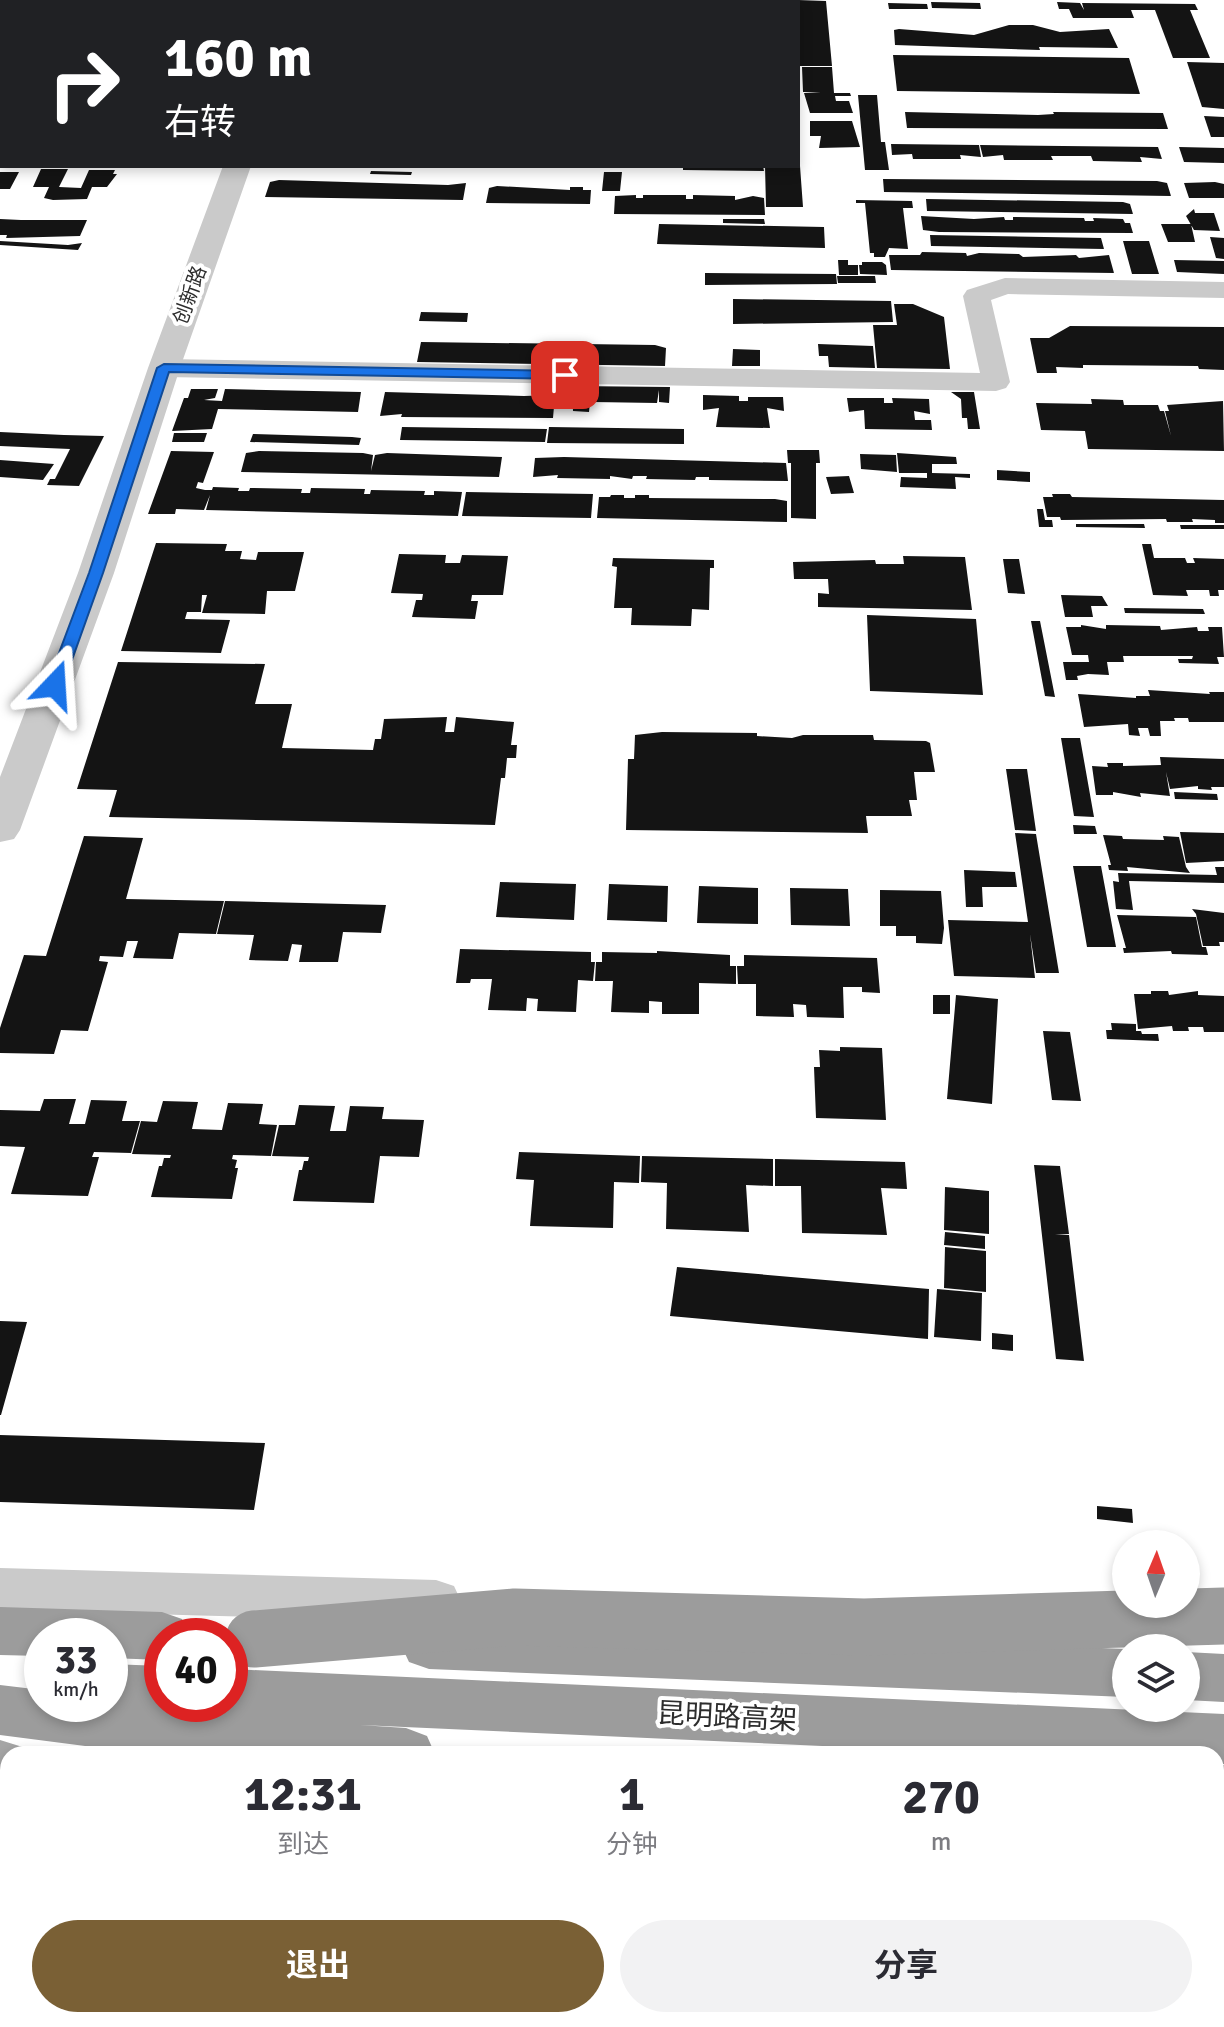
<!DOCTYPE html>
<html lang="zh">
<head>
<meta charset="utf-8">
<style>
	:root { --surface:#fff; --page:#f2f2f3; --text:#2b2b33; --muted:#7c7c81; --accent:#7a6035 }
	body { margin:0; font-family:Signika,"Noto Sans SC",sans-serif; background:var(--page); color:var(--text); height:100vh; display:flex; flex-direction:column; font-size:30px; white-space:nowrap }
	* { box-sizing:border-box; margin:0 }
	p { font-size:26px; color:var(--muted) }
	.icon { flex:none; width:44px; height:44px; fill:none; stroke:currentColor; stroke-width:2; stroke-linecap:round; stroke-linejoin:round }
	.map { position:relative; flex:1; overflow:hidden }
	.details { position:absolute; left:0px; top:1746px; width:1224px; height:282px; display:flex; flex-direction:column; background:var(--surface); border-radius:24px 24px 0 0; box-shadow:0 4px 12px #0003 }
	.details>* { flex:none }
	.banner { position:absolute; left:0px; top:0px; width:800px; height:168px; box-shadow:0 4px 12px #0003; background:#202124; color:#fff; overflow:hidden }
	.needle { width:52px; rotate:2deg }
	.controls { position:absolute; left:1112px; top:1530px; display:grid; gap:16px }
	.controls a { display:grid; place-items:center; width:88px; height:88px; border-radius:50%; background:var(--surface); box-shadow:0 4px 12px #0003; font-size:40px }
	.speed { position:absolute; left:24px; top:1618px; display:flex; gap:16px; font-size:40px; font-weight:700; text-align:center }
	.speed>* { display:grid; place-content:center; width:104px; height:104px; border-radius:50%; background:var(--surface); box-shadow:0 4px 12px #0003; line-height:1 }
	.speed small { font-size:20px; font-weight:400 }
	.speed .limit { border:12px solid #d22; background:#fff; color:#111 }
	.pin { position:absolute; display:grid; place-items:center; width:68px; height:68px; color:#fff; margin:-34px; border-radius:16px; box-shadow:0 4px 12px #0006 }
	.me { position:absolute; width:88px; margin:-44px; rotate:20deg; stroke-linejoin:round; filter:drop-shadow(0 0 6px #0008) }
	.turn { display:flex; align-items:center; gap:28px; height:168px; padding:0 32px; font-size:36px }
	.turn .icon { width:104px; height:104px; stroke-width:2.5 }
	.turn b { display:block; font-size:56px; line-height:68px }
	.eta { display:flex; justify-content:space-evenly; align-items:center; height:136px; text-align:center }
	.eta b { font-size:48px; font-weight:700; line-height:56px }
	.cta { display:flex; gap:16px; margin-top:auto; padding:16px 32px }
	.cta a { flex:1; height:92px; border-radius:48px; background:var(--accent); color:#fff; font-size:32px; font-weight:700; line-height:92px; text-align:center }
	.cta a+a { background:var(--page); color:var(--text) }
	.map>svg:first-child { display:block }
</style>
</head>
<body>
<div class="map">
<svg width="1224" height="2027" viewBox="0 0 1224 2027">
	<rect width="100%" height="100%" fill="#fff"/>
	<!-- building -->
	<path fill="#141414" d="M798 0 826 1 832 66H798Z
		M931 2 980 3 981 9 932 8Z
		M1057 2 1080 3 1084 10 1082 3 1195 4 1198 10H1190L1210 58H1173L1155 10H1131L1134 18H1073L1069 9H1059Z
		M888 3 927 4 928 9H889Z
		M1009 25H1033L1060 32 1109 29 1118 48 1039 47 1040 50 895 45 894 30 899 29 974 35Z
		M893 55 1129 58 1140 94 897 91Z
		M1187 62 1224 63V109L1202 107Z
		M802 67H832L834 93H850L851 96H835L836 101H849L853 113H810L804 93 821 92H803Z
		M858 95H877L881 142H885L889 170H865Z
		M905 112 1038 115 1054 114 1053 112 1163 113 1168 129 907 128Z
		M1204 116 1224 117V137H1211Z
		M810 121H852L860 147 819 148 821 136H810Z
		M891 144 979 145 981 157 960 155 961 159H913L912 154 892 155Z
		M980 145 1158 147 1162 159 1140 157 1142 162 1093 161 1091 156H1051L1053 160H1004L1003 155 983 157Z
		M1179 147 1224 148V163L1184 162Z
		M683 166H763L764 171 683 170Z
		M765 166H800L803 207H766Z
		M41 169H68L59 187 81 188 89 170H115L113 174H117L107 187H92L87 199 53 200 44 198 49 187H33Z
		M371 171 412 172 411 175 370 174Z
		M0 172H19L10 189H0Z
		M604 172H622L620 191H602Z
		M883 179 1157 181 1167 183 1171 196 884 192Z
		M279 180 448 185 466 183 463 200 265 197 270 182Z
		M1215 182 1224 184V198H1189L1184 183Z
		M497 186 570 190V187H583V190H591L590 204 486 203 489 188Z
		M636 195V198H643V195H686V199H693V195L735 196V200L753 196 764 198 765 215 614 214 615 196Z
		M926 199 1123 202 1130 204 1133 214 927 211Z
		M856 200 912 201 913 208H903L908 249 889 248 885 257H874V253H870L865 203H856Z
		M1194 209 1195 213H1214L1220 231 1194 230 1186 216Z
		M921 216 974 219 1004 217 1005 220H1013V217L1084 218 1085 221H1094L1093 218 1123 219 1125 223H1130L1133 233 939 232 923 230Z
		M0 219 21 220H87L80 236 6 238 7 235H0Z
		M723 219H764L765 224 723 223Z
		M659 224 824 227 825 248 657 244Z
		M1161 224H1191L1195 242H1168Z
		M930 235 1101 238 1104 249 931 246Z
		M1210 237 1224 238V259L1216 258Z
		M0 241 68 245 82 243 78 250 0 245Z
		M1123 241H1149L1159 274H1132Z
		M922 252 966 253 967 256 979 253 1019 254 1023 257 1076 255 1079 258 1109 255 1114 273 891 270 889 255H920Z
		M838 260H848V265H858V275H839Z
		M1174 260 1224 261V274L1177 272Z
		M862 262H882L886 265 887 275 860 274 859 265H862Z
		M705 273 836 274 837 284 705 285Z
		M837 276H875L876 283H838Z
		M733 299 891 301 893 322 733 324Z
		M894 304H913L944 317 950 369 877 368 873 325H897Z
		M421 312 468 313 467 322 419 321Z
		M1070 326 1224 327V370L1199 369 1198 366 1083 365V368L1056 367 1057 373H1037L1030 338H1049Z
		M421 342 655 345 666 348 665 366 417 362Z
		M818 344 873 346 875 368 829 367 828 356H819Z
		M733 349 760 350V366H732Z
		M572 386 670 387 669 403 659 402V390L657 403 593 402 594 391H591L589 412 573 411Z
		M191 389H218L215 398 204 400 222 401 225 389 361 392 358 412 218 409 212 429 172 431 184 398H188Z
		M385 392 524 396 555 395 553 418 401 417 402 414 380 416Z
		M951 392H974L980 429H968L967 418H962L961 399Z
		M703 395 739 396V401H748V397H783L784 411 767 408 770 428 716 427 719 408 703 410Z
		M847 398H884V403H893L892 398 929 399 930 414 914 411 915 420H931L932 430 865 429 864 410 849 412Z
		M1091 399 1123 400 1124 405H1158L1160 411H1164L1171 436 1165 411H1169L1167 405 1223 401 1224 451 1088 449 1085 431 1041 430 1036 403 1092 404Z
		M402 427 547 429 545 442 400 440Z
		M549 427 684 429V444L547 443Z
		M0 432 64 435 104 436 79 486 47 485 50 479H55L70 449 0 446Z
		M174 433H207L204 442H172Z
		M253 434 352 437 361 438 359 445 250 442Z
		M787 450H819L820 463H816V519L791 518V463H788Z
		M171 451 214 452 203 483 198 482 196 488 205 490H212L213 487 239 488 238 491H249L250 488 302 489 301 493H310L311 488 365 489 364 494H370L371 490 425 491 424 495H434V491L462 492 458 516 206 510 210 495 204 510 176 509 175 514H148Z
		M259 451 363 453 373 455 371 471 375 455 387 453 502 457 499 477 241 472 246 453Z
		M897 453 956 457 957 464H932V473L970 474V478L955 477 956 489 900 487 901 477 927 478V473H899Z
		M860 454 896 455 897 472 861 469Z
		M564 457 786 463 788 481 709 480V477H696L695 480 646 479 647 476H633L632 479 610 476V479L557 478 558 475 533 477 535 458Z
		M0 460 54 464 43 480 0 477Z
		M997 470 1030 472V482L997 480Z
		M849 476 854 493 831 494 826 477Z
		M466 492 593 494 591 518 462 516Z
		M1052 494H1070L1072 497 1224 500V523H1215V520L1192 519 1193 522H1167L1166 519 1061 520 1060 517H1047L1043 497H1053Z
		M611 495H624V498H635V495H649V498L775 499 787 501V522L597 518 599 497H610Z
		M1037 509H1043L1045 520H1052L1053 527H1039Z
		M1076 524H1144L1145 528 1076 527Z
		M1180 525H1224V529H1181Z
		M156 543 227 544 225 551H242L240 559 256 560 258 552H304L295 591H267L265 614 202 613 207 595H202L201 612H187L185 619 230 620 221 653 121 651Z
		M1142 544H1151L1154 558H1185L1187 563H1195L1193 558 1224 559V590H1218L1219 596H1210L1209 590H1186L1188 596 1153 595Z
		M399 554 446 555 445 563H460L462 555 508 556 503 595H472L471 601H478L475 619 412 617 416 600H422L423 594 391 593Z
		M903 556 965 557 972 610 818 607V593L829 594 828 579H794L793 562 875 560 876 564H904Z
		M613 558 714 560V568H710L709 610 692 609 691 626 631 625 632 608H614L617 567 612 566Z
		M1003 559H1019L1025 594 1008 593Z
		M1061 595 1102 596 1108 606H1091L1093 617H1065Z
		M1124 608 1203 609 1205 614 1125 613Z
		M867 615 976 619 983 695 870 691Z
		M1031 621H1040L1055 697 1045 696Z
		M1081 625 1106 629V625L1160 626 1161 630 1197 627 1198 631H1209L1208 627H1222L1224 657H1217L1219 664 1179 663 1178 659H1192L1193 656H1123L1124 662H1107L1109 675 1088 674 1077 676 1078 680H1066L1063 662H1089L1088 655H1072L1066 627H1081Z
		M118 662 265 664 255 704H292L282 748 373 750 375 739H381L384 719 447 717 445 732H454L456 717 514 722 511 745H517L516 758H507L505 778H501L495 825 109 817 117 790 77 789Z
		M1148 690 1210 694 1209 692H1224V722H1189L1188 718H1174L1175 721H1160L1161 736H1150L1148 728H1138L1140 736 1129 735 1128 724 1084 727 1078 694 1136 698V696H1150Z
		M662 732 757 733V736L792 738 803 735H873L874 740 926 741 930 743 935 772H914L917 800H909L912 816H866L868 833 626 830 628 759H634L635 735Z
		M1061 738H1080L1094 817 1074 816Z
		M1160 757 1224 759V787H1211L1212 790 1198 789V786L1170 789 1166 772 1170 796 1140 793 1141 797 1113 792V795H1096L1092 766 1108 767 1107 763H1123V766L1161 765Z
		M1006 769H1027L1036 831 1015 830Z
		M1174 792 1217 794 1218 800 1175 799Z
		M1073 825 1095 826 1097 834H1074Z
		M1180 832 1224 833V861L1186 863Z
		M1015 833 1036 834 1059 973H1036L1030 934 1035 978 954 976 948 920 1028 922Z
		M1103 835 1122 836 1123 839 1164 840 1163 836 1179 837 1186 867 1190 873 1127 867 1128 871 1109 870 1108 865H1111Z
		M84 836 143 838 126 899 224 901 216 934 179 933 173 959 133 958 138 941H127L123 957 100 956 99 961 108 962 88 1031 61 1030 54 1054 0 1053V1028L24 955 46 956Z
		M1073 866H1101L1116 947H1087Z
		M1215 867H1224V883L1129 881 1133 910 1116 909 1113 881 1119 882 1118 873 1217 875Z
		M964 870 1015 872 1017 887H982L983 907H966Z
		M500 882 576 884 574 920 496 917Z
		M609 884 668 886 667 922 607 920Z
		M699 886 758 888V924L697 923Z
		M790 888 848 889 850 926 791 925Z
		M880 890 941 891 944 928 942 944 916 943V936H896V926H880Z
		M225 901 386 905 381 933 343 932 338 962H299L302 945 292 944 288 961 249 960 254 935 217 934Z
		M1192 909 1224 913V942H1219L1220 946H1203L1196 914Z
		M1117 915 1196 917 1202 947H1206L1208 955 1172 954 1171 951 1124 953 1123 948H1126Z
		M460 949 591 952V962H595L593 981 578 980 576 1012 537 1011 538 999 527 998 526 1011 488 1010 492 979H471L470 983H456Z
		M657 951 730 955V966H736V984L699 983V1014H662V1002L649 1001V1013L611 1012 613 981H595L596 962H602V952L657 953Z
		M744 955 877 958 880 993 862 992V987H843L844 1018 807 1017 806 1005 793 1004 794 1017 756 1016V984H738L737 966H744Z
		M1151 991H1168L1169 995 1198 991V995L1224 996V1032H1204L1203 1027H1188L1189 1031H1173L1172 1026 1138 1029 1134 994H1151Z
		M933 995H950V1014H933Z
		M956 995 998 999 992 1104 947 1099Z
		M1111 1023 1136 1024V1031H1141L1142 1034H1158L1159 1041 1107 1039 1106 1030H1112Z
		M1043 1031 1070 1032 1081 1101 1052 1100Z
		M840 1047 882 1048 886 1120 816 1118 814 1067H820L819 1050 840 1051Z
		M44 1099H76L69 1124H85L91 1100 127 1101 122 1121H140L131 1153 94 1152 92 1157H99L88 1196 11 1194 25 1147 0 1146V1110L40 1111Z
		M163 1101 198 1102 192 1129 222 1130 228 1103 263 1104 259 1124 277 1125 271 1156 233 1155 232 1159 237 1160 235 1168H238L232 1199 151 1197 159 1166H162L164 1158H170L171 1155 132 1154 141 1121 157 1122Z
		M299 1105 335 1106 330 1131H346L350 1106 384 1107 382 1119 424 1120 419 1157 380 1156 374 1203 293 1201 299 1170H302L304 1161H308L309 1157 272 1156 279 1125H295Z
		M519 1152 640 1156 639 1183 614 1182 613 1228 530 1226 534 1180 516 1179Z
		M642 1156 773 1159V1186L746 1185 749 1232 666 1229 667 1183 641 1182Z
		M775 1159 905 1162 907 1189 881 1188 887 1235 802 1233 801 1186H775Z
		M1034 1165 1060 1166 1069 1234 1055 1235H1069L1084 1361 1056 1359Z
		M945 1187 989 1191V1234L944 1230Z
		M945 1232 985 1236V1249L944 1245Z
		M945 1247 986 1251V1292L944 1288Z
		M677 1267 929 1289 928 1339 670 1316Z
		M937 1289 982 1293 981 1341 934 1337Z
		M0 1321 27 1322 1 1415H0Z
		M992 1333 1013 1335V1351L992 1349Z
		M0 1435 265 1443 254 1510 0 1502Z
		M1097 1506 1132 1509 1133 1523 1097 1519Z
		M7 2005 8 2020H552V2027H50L2 2024Z
		M608 2020H873V2027H607Z"/>
	<g fill="none" stroke-linecap="round" stroke-linejoin="round">
		<!-- minor -->
		<path fill="#cacaca" fill-rule="evenodd" d="M1005 278 1224 282V298L1008 294 991 300 1010 382 1006 388 996 391 164 377 154 374 150 368 154 362 164 359 980 373 963 296 967 290Z
			M0 1568 436 1580 454 1586 461 1601 454 1616 436 1622 0 1610Z"/>
		<!-- tertiary -->
		<path fill="#cacaca" fill-rule="evenodd" d="M284 0H308V2H284Z
			M223 166H251L180 368 114 573 20 830 14 839 0 842V777L78 573 148 368Z"/>
		<!-- primary -->
		<path fill="#a5a5a5" fill-rule="evenodd" d="M0 1740 29 1749 31 1754H8V1793L0 1792Z
			M1216 1799H1224V1853H1216Z
			M0 1826H8V1880H0Z
			M1216 1874H1224V1930H1216Z"/>
		<!-- trunk -->
		<path fill="#9c9c9c" fill-rule="evenodd" d="M0 1607 162 1612 182 1619 190 1636H162V1660L110 1658V1636H42V1656L0 1655Z
			M429 1621 1126 1649V1697L429 1669 409 1662 401 1645 409 1628Z
			M1186 1652 1224 1654V1702L1186 1700Z
			M110 1664 162 1666V1704H184L182 1708 210 1711 206 1704H230V1669L1224 1714V1764H1216V1754H998L360 1725 406 1728 427 1736 435 1754H147L0 1735V1685L42 1690V1704H110Z
			M1216 1765H1224V1817H1216Z"/>
		<!-- trunk-bridge -->
		<path stroke="#9c9c9c" stroke-width="57" d="M254 1639 515 1617 864 1627 1224 1616"/>
	</g>
	<!-- route -->
	<path fill="#1a73e8" stroke="#114b97" stroke-width="2" d="M164 364 565 371 571 375 565 379 169 372 103 573 63 685 55 690 50 688 47 685 89 573 157 368Z"/>
	<g text-anchor="middle" dominant-baseline="central" stroke-width="8" stroke-linejoin="round" paint-order="stroke">
		<!-- far-street labels -->
		<g font-size="20" fill="#2d2d2d" stroke="#fff">
			<text transform="translate(190 295) rotate(-70)">创新路</text>
		</g>
		<!-- near-street labels -->
		<g font-size="28" fill="#2d2d2d" stroke="#fff">
			<text transform="translate(727 1717) rotate(3)">昆明路高架</text>
		</g>
	</g>
</svg>
<div class="controls">
<a><svg class="needle" viewBox="-14 -14 28 28"><path d="M0-13l5 13h-10z" fill="#e53935"/><path d="M0 13l5-13h-10z" fill="#7c7c81"/></svg></a>
<a><svg class="icon" aria-label="layers" viewBox="0 0 24 24"><path d="M12 4l9 5-9 5-9-5zM3 14l9 5 9-5"/></svg></a>
</div>
<div class="speed"><div>33<small>km/h</small></div><div class="limit">40</div></div>
<div class="pin" style="left:565px;top:375px;background:#d93025"><svg class="icon" aria-label="arrive" viewBox="0 0 24 24"><path d="M6 21V4h12l-3 4 3 4H6"/></svg></div>
<svg class="me" style="left:55px;top:685px" viewBox="-20 -20 40 40"><path d="M0-17L14 15 0 8-14 15z" fill="#1a73e8" stroke="#fff" stroke-width="4"/></svg>
<div class="banner">
<div class="turn"><svg class="icon" aria-label="right" viewBox="0 0 24 24"><path d="M7 20v-9h11M14 6l5 5-5 5"/></svg><div><b>160 m</b>右转</div></div>
</div>
<section class="details">
<div class="eta">
<div><b>12:31</b><p>到达</p></div>
<div><b>1</b><p>分钟</p></div>
<div><b>270</b><p>m</p></div>
</div>
<div class="cta"><a>退出</a><a>分享</a></div>
</section>
</div>
</body>
</html>
